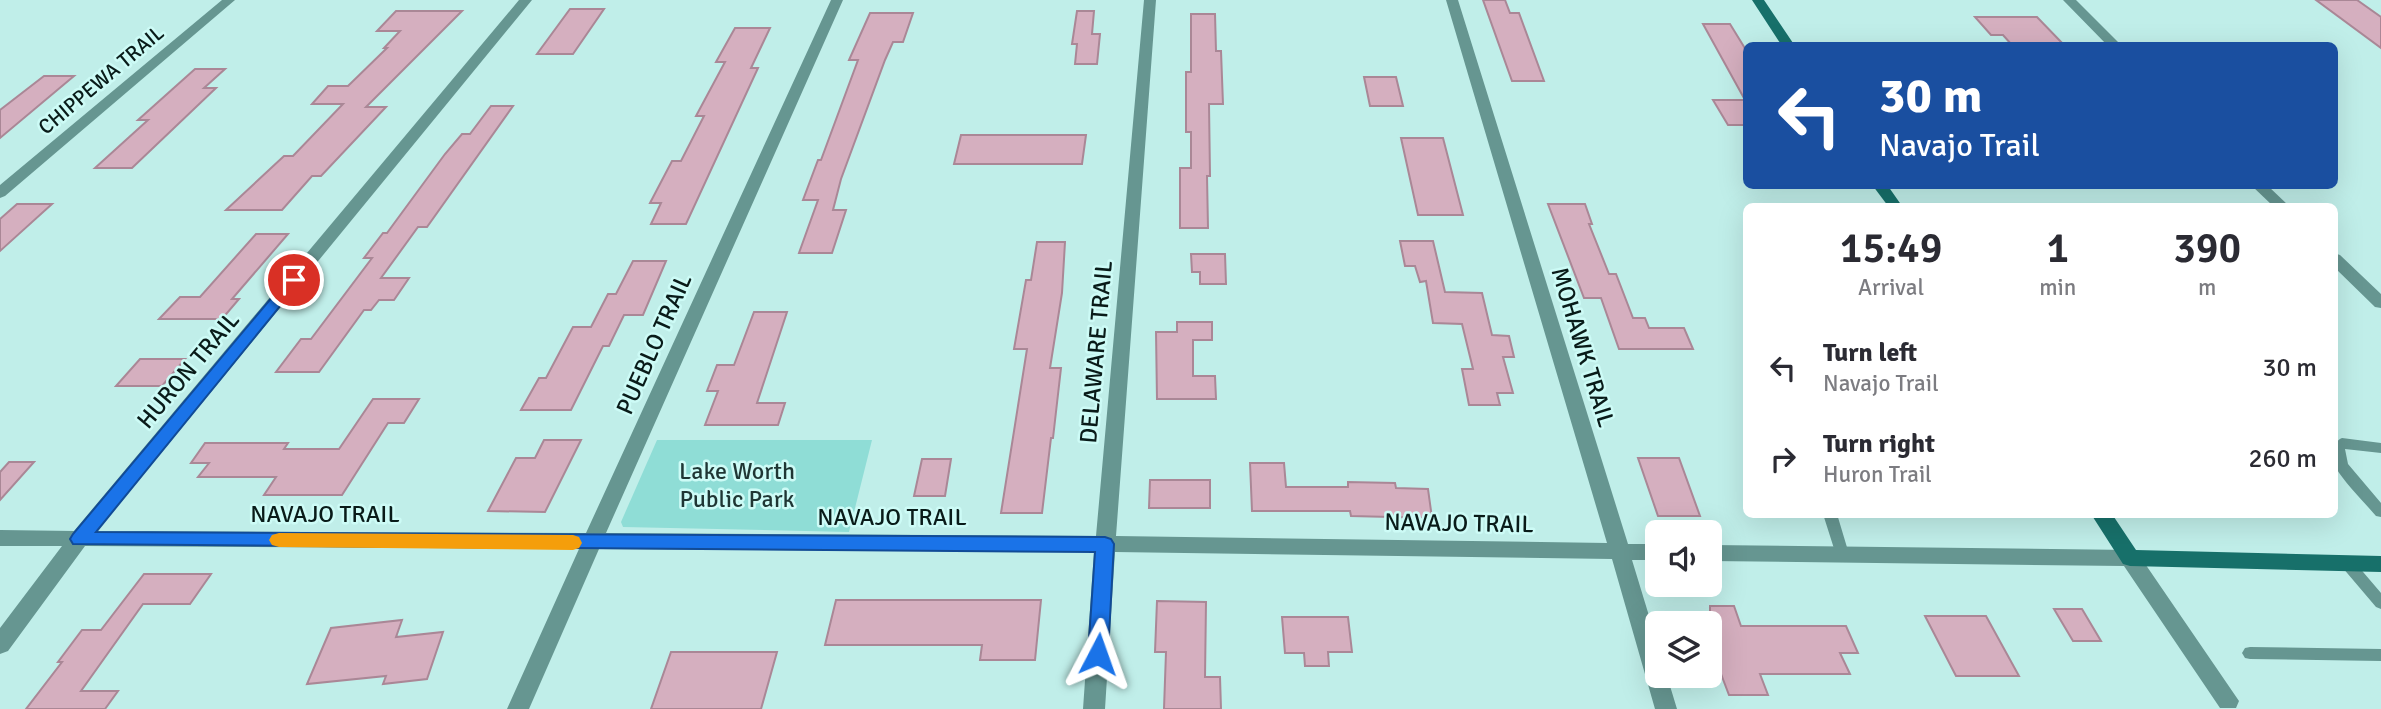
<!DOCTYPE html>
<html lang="en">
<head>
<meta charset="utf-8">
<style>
	:root { --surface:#fff; --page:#f2f2f3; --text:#2b2b33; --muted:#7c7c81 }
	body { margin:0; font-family:Signika,sans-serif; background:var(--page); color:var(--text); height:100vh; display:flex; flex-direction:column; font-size:26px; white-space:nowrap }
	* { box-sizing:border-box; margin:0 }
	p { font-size:23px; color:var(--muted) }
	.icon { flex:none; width:38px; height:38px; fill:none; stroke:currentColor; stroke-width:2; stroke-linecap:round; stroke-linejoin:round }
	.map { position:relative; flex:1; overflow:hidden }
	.drawer { position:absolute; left:1743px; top:203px; width:595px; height:315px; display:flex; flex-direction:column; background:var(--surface); border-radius:10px; box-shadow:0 7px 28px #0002 }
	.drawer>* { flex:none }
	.banner { position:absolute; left:1743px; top:42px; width:595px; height:147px; border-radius:10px; box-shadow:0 7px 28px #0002; background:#1a4fa0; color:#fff; overflow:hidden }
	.tools { position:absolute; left:1645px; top:520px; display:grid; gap:14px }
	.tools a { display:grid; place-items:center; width:77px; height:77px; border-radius:10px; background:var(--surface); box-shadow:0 7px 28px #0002; font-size:35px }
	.pin { position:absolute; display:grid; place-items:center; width:60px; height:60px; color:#fff; margin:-30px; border:4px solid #fff; border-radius:50%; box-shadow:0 2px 7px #0007 }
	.me { position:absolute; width:77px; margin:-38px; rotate:4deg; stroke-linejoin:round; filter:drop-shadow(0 0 5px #0008) }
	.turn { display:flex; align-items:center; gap:24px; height:147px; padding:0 21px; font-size:32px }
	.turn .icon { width:91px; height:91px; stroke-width:2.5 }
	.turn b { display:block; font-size:49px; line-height:60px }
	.eta { display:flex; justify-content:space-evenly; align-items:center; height:119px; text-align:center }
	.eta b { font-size:42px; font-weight:600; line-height:49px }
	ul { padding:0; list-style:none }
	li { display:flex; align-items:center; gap:21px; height:91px; padding:0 21px }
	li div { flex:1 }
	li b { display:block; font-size:26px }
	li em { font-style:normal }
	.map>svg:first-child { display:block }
</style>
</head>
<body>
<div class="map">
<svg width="2381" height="709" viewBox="0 0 2381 709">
	<rect width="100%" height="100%" fill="#c0eee9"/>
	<!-- green -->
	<path fill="#8fddd6" d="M657 440H872L849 532 623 527 621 522Z"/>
	<!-- building -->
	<path fill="#d5afbf" stroke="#aa8796" stroke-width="2" d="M1483 0H1505L1510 13H1519L1544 81H1512Z
		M2316 0H2357L2381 17V48Z
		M570 9H604L573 54H537Z
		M396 11H462L366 107H386L321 176H312L282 210H226L284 156H293L343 104H312L328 86H348L387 48H384L400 31H377Z
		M1077 11H1094L1092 34H1100L1097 64H1075L1077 44H1072Z
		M870 13H913L903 42H893L885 60 841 179 833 210H846L832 253H799L818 200H803L818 160H821L858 60H849Z
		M1191 14H1215L1216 51H1221L1223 104H1209L1210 176H1207L1208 228H1180V168H1191V132H1186V72H1191Z
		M1975 17H2037L2064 45 2011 44 2003 35H1991Z
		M1703 24H1730L1746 50V125H1728L1713 100H1745Z
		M735 28H770L751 68H758L686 224H651L661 203H650L672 161H681L704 116H696L725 62H716Z
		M195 69H225L204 88H216L132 168H95L148 120H138Z
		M44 76H74L0 138V110Z
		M1364 77H1396L1403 106H1370Z
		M491 106H513L427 227H418L381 278H409L394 300H379L371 310H364L319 372H276L301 339H311L372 258H364L383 233H387L445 154 462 134H470Z
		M961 135H1086L1082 164H954Z
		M1401 138H1443L1463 215H1418Z
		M17 204H52L0 251V219Z
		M1548 204H1585L1592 224H1589L1609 274H1616L1633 318H1645L1649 328H1684L1693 349H1619L1601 298H1584Z
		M256 234H288L232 299H239L222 319H159L180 297H200Z
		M1400 241H1433L1445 292 1482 293 1492 335 1509 336 1514 357H1503L1513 393H1497L1500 405H1469L1462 369H1473L1462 324 1433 323 1426 281 1420 282 1415 266H1405Z
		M1037 242H1065L1062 293 1050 368H1061L1053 438H1051L1042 513H1001L1027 349H1014L1026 280H1031Z
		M1191 254H1225L1226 284H1200V272H1192Z
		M633 261H666L643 315H624L609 346H603L571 410H521L539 378H546L573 327H591L608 294H616Z
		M754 312H787L757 403H785L778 425H705L718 391H707L717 365H734Z
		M1177 322H1212V340H1193V376H1215L1216 399H1157L1156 332H1177Z
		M140 359H185L162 386H116Z
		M373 399H419L404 423H388L342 495H264L276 477H198L209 463H191L205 443H288L284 449H339Z
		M544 440H581L545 512 488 511 516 458H535Z
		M1638 458H1679L1700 516H1658Z
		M922 459H951L945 496H914Z
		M9 462H34L0 500V472Z
		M1250 463H1284L1286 487H1348V482L1395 483 1396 488 1428 489 1432 518 1351 516 1350 511H1252Z
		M1150 480H1210V508H1149Z
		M144 574H211L190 604H143L81 691H118L105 709H26L62 662H58L82 630H101Z
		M836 600H1041L1035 660H980L982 645H825Z
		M1157 601 1206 602 1205 677H1220L1221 709H1164L1166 652H1155Z
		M1710 606H1734L1741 626H1846L1858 653H1840L1850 674H1760L1768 695H1729L1721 674H1710Z
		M2054 609H2082L2101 641H2073Z
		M1925 616H1986L2019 676H1956Z
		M1282 617H1348L1352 652H1328L1329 666H1305L1304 653H1285Z
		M402 620 396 637 443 632 427 679 383 684 386 676 307 684 331 628Z
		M671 652H777L761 709H651Z"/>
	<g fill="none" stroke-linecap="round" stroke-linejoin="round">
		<!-- lane -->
		<path fill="#669691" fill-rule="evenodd" d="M2342 438 2381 443V453L2345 449 2348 464 2381 503V517L2376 516C2365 503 2344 482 2336 468 2332 458 2332 442 2342 438Z
			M1823 514H1837L1849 554 1847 558 1842 560 1837 558Z
			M2347 557 2352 559 2381 593V609L2376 607 2342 567 2340 563 2342 559Z
			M2250 647 2381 649V661L2250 659 2245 658 2242 653 2245 648Z"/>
		<!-- street -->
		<path fill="#669691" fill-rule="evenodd" d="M222 0H235L5 196 0 198V185Z
			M519 0H532L97 531 586 533 831 0H843L606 533 1096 536 1144 0H1156L1116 536 1607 543 1446 0H1458L1628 544H1657V560H1632L1657 642V676H1667L1677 709H1655L1612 559 1115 552 1105 709H1083L1094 552 599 549 529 709H507L579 549 85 546 8 651 0 654V628L62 546H0V530L74 531Z
			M2063 0H2076L2122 46H2108Z
			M2252 186H2268L2289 206H2273Z
			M2334 253 2340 255 2381 294V308L2375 307 2334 267Z
			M1710 545 2130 550 2137 552 2239 701 2236 708H2220L2124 566 1710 561Z"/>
		<!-- secondary -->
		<path fill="#17706a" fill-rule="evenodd" d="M1752 0H1764L1795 46H1782Z
			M1873 186H1888L1902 206H1888Z
			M2091 514H2112L2136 550 2381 556V572L2130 566 2123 564Z"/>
	</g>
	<!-- route -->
	<path fill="#1a73e8" stroke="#114b97" stroke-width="2" d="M294 275 299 277 301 280 299 283 96 532 1105 537 1111 539 1114 544 1108 654 1105 660 1098 663 1091 660 1088 654 1095 552 73 544 70 539 73 534 289 277Z"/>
	<!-- slow -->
	<path fill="#f59e0b" d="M279 533 573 535 579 537 582 543 579 548 573 550 279 547 272 545 269 540 272 535Z"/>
	<g text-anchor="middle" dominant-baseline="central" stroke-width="5" stroke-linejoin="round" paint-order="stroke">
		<!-- far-street labels -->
		<g font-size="21" fill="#091b19" stroke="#cdfbf6">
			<text transform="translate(101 80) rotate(-40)">CHIPPEWA TRAIL</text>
		</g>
		<!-- street labels -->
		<g font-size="24" fill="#091b19" stroke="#cdfbf6">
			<text transform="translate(654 344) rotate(-66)">PUEBLO TRAIL</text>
			<text transform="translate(1583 347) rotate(73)">MOHAWK TRAIL</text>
			<text transform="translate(1096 352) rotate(-85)">DELAWARE TRAIL</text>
			<text transform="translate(188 370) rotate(-50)">HURON TRAIL</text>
			<text x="325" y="514">NAVAJO TRAIL</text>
			<text x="892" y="517">NAVAJO TRAIL</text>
			<text transform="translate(1459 523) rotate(1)">NAVAJO TRAIL</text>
		</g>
		<!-- park labels -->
		<g font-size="24" fill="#1f3634" stroke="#cdfbf6">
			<text x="737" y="471">Lake Worth<tspan x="737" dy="28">Public Park</tspan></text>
		</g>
	</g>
</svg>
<div class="tools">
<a><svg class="icon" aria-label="sound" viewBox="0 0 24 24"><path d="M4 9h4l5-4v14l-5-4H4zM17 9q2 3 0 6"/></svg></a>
<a><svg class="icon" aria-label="layers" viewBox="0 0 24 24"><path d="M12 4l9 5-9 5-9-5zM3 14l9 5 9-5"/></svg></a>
</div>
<div class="pin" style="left:294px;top:280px;background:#d93025"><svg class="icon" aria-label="arrive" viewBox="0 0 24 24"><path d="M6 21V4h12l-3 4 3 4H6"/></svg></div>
<svg class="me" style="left:1098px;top:654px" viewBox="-20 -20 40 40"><path d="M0-17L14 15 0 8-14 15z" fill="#1a73e8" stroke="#fff" stroke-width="4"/></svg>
<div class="banner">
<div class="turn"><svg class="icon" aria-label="left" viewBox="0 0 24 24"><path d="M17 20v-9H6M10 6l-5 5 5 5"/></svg><div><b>30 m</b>Navajo Trail</div></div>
</div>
<section class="drawer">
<div class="eta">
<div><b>15:49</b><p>Arrival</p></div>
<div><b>1</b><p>min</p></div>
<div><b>390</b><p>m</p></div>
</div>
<ul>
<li><svg class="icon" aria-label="left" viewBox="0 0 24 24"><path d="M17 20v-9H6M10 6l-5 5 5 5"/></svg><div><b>Turn left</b><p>Navajo Trail</p></div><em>30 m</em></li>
<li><svg class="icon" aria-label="right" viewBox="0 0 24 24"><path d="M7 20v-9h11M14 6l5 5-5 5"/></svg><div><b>Turn right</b><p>Huron Trail</p></div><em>260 m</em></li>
</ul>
</section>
</div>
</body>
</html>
